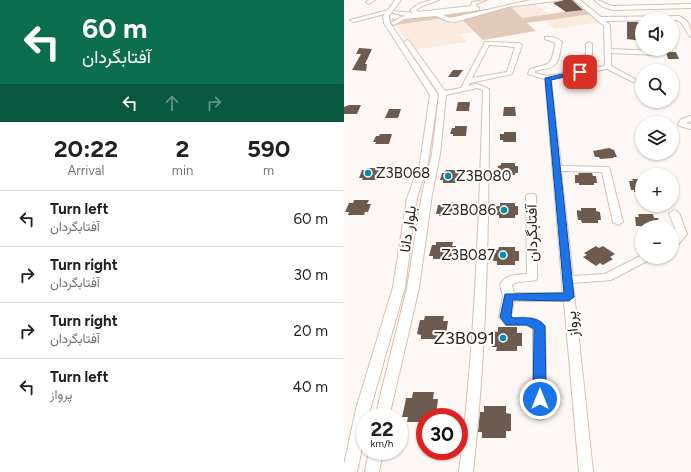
<!DOCTYPE html>
<html lang="en">
<head>
<meta charset="utf-8">
<style>
	:root { --surface:#fff; --page:#f2f2f2; --text:#202124; --muted:#757577; --line:#e0e0e0 }
	body { margin:0; font-family:Figtree,Vazirmatn,sans-serif; background:var(--page); color:var(--text); height:100vh; display:flex; flex-direction:column; font-size:15px; white-space:nowrap }
	* { box-sizing:border-box; margin:0 }
	p { font-size:13px; color:var(--muted) }
	.icon { flex:none; width:22px; height:22px; fill:none; stroke:currentColor; stroke-width:2; stroke-linecap:round; stroke-linejoin:round }
	.map { position:relative; flex:1; overflow:hidden }
	.sheet { display:flex; flex-direction:column; background:var(--surface); width:344px }
	.sheet>* { flex:none }
	.top-card { background:#0b6e4f; color:#fff; overflow:hidden }
	.fabs { position:absolute; left:291px; top:12px; display:grid; gap:8px }
	.fabs a { display:grid; place-items:center; width:44px; height:44px; border-radius:50%; background:var(--surface); box-shadow:0 1px 3px #0004; font-size:20px }
	.speed { position:absolute; left:12px; top:408px; display:flex; gap:8px; font-size:20px; font-weight:700; text-align:center }
	.speed>* { display:grid; place-content:center; width:52px; height:52px; border-radius:50%; background:var(--surface); box-shadow:0 1px 3px #0004; line-height:1 }
	.speed small { font-size:10px; font-weight:400 }
	.speed .limit { border:6px solid #d22; background:#fff; color:#111 }
	.pin { position:absolute; display:grid; place-items:center; width:34px; height:34px; color:#fff; margin:-17px; border-radius:8px; box-shadow:0 2px 6px #0006 }
	.me { position:absolute; width:44px; margin:-22px; rotate:0deg; stroke-linejoin:round; filter:drop-shadow(0 0 3px #0008) }
	.turn { display:flex; align-items:center; gap:14px; height:84px; padding:0 16px; font-size:18px }
	.turn .icon { width:52px; height:52px; stroke-width:2.5 }
	.turn b { display:block; font-size:28px; line-height:34px }
	.lanes { display:flex; align-items:center; height:38px; padding:0 16px; background:#0003; justify-content:center; gap:20px; direction:ltr }
	.lanes .off { opacity:.35 }
	.eta { display:flex; justify-content:space-evenly; align-items:center; height:68px; text-align:center }
	.eta b { font-size:24px; font-weight:700; line-height:28px }
	ul { padding:0; list-style:none }
	li { display:flex; align-items:center; gap:12px; height:56px; padding:0 16px; border-top:1px solid var(--line) }
	li div { flex:1 }
	li b { display:block; font-size:15px }
	li em { font-style:normal }
	main { display:flex; flex:1; min-height:0 }
	.map>svg:first-child { display:block }
</style>
</head>
<body>
<main>
<section class="sheet">
<div class="top-card">
<div class="turn"><svg class="icon" aria-label="left" viewBox="0 0 24 24"><path d="M17 20v-9H6M10 6l-5 5 5 5"/></svg><div><b>60 m</b>آفتابگردان</div></div>
<div class="lanes"><svg class="icon" aria-label="left" viewBox="0 0 24 24"><path d="M17 20v-9H6M10 6l-5 5 5 5"/></svg><svg class="icon off" aria-label="ahead" viewBox="0 0 24 24"><path d="M12 20V5M6 11l6-6 6 6"/></svg><svg class="icon off" aria-label="right" viewBox="0 0 24 24"><path d="M7 20v-9h11M14 6l5 5-5 5"/></svg></div>
</div>
<div class="eta">
<div><b>20:22</b><p>Arrival</p></div>
<div><b>2</b><p>min</p></div>
<div><b>590</b><p>m</p></div>
</div>
<ul>
<li><svg class="icon" aria-label="left" viewBox="0 0 24 24"><path d="M17 20v-9H6M10 6l-5 5 5 5"/></svg><div><b>Turn left</b><p>آفتابگردان</p></div><em>60 m</em></li>
<li><svg class="icon" aria-label="right" viewBox="0 0 24 24"><path d="M7 20v-9h11M14 6l5 5-5 5"/></svg><div><b>Turn right</b><p>آفتابگردان</p></div><em>30 m</em></li>
<li><svg class="icon" aria-label="right" viewBox="0 0 24 24"><path d="M7 20v-9h11M14 6l5 5-5 5"/></svg><div><b>Turn right</b><p>آفتابگردان</p></div><em>20 m</em></li>
<li><svg class="icon" aria-label="left" viewBox="0 0 24 24"><path d="M17 20v-9H6M10 6l-5 5 5 5"/></svg><div><b>Turn left</b><p>پرواز</p></div><em>40 m</em></li>
</ul>
</section>
<div class="map">
<svg width="347" height="472" viewBox="0 0 347 472">
	<rect width="100%" height="100%" fill="#fdf8f6"/>
	<!-- built -->
	<path fill="#fbeade" d="M191 4 205 14 178 18 167 7Z
		M247 14 259 22 211 29 200 20Z
		M114 16 131 32 116 34 123 42 70 50 51 25Z"/>
	<!-- green -->
	<path fill="#e1caba" d="M167 7 178 18 241 9 247 14 183 23 192 31 139 40 114 16 51 25 47 19Z"/>
	<!-- building -->
	<path fill="#6e5b4f" d="M219 0H228L239 10 222 12 209 3Z
		M283 22H295L298 41 283 39Z
		M15 48 28 49 21 64H23L22 71 8 70 17 54H12Z
		M322 52H332L335 59H324Z
		M109 70H119L114 77H104Z
		M114 102H126L125 111H112Z
		M5 105H17L13 114H0V107Z
		M160 107H171L172 116H159Z
		M45 109H57L54 118H41Z
		M111 126H123L122 136H109V134H106L108 128H111Z
		M160 132H172V142H159V140H156V134H160Z
		M36 134H48L45 144H31L32 142H29L32 136H35Z
		M265 148 270 150 273 157H269L270 158 256 159 255 157H251L249 151Z
		M157 163H171V166H174V173H171V175H156L157 173H153L154 166 157 165Z
		M23 168H37L36 170H39L37 177H33V180H18L19 178H15L18 170H22Z
		M102 170H115V173H118L117 180H114V183H99V180H96L98 173H101Z
		M234 173H248L249 176H252L253 183H250V185H235V183H231V175H235Z
		M288 179H298V192H290V190H287L285 181H289Z
		M10 200H25L23 204H27L24 212H21L20 215H4L5 212H1L5 203H9Z
		M99 202H113V205H116L115 213H112L111 216H95L96 214H92L94 205H98Z
		M156 203H171V206H174V215H171V218H155V215H151L152 206H156Z
		M237 208H252V211L256 212 257 220H254V223H238L237 220H234L233 214V210L237 211Z
		M294 214H309L310 218H314L316 227 292 226 291 217H295Z
		M92 242H109L108 246H112L111 256H107L106 259H89V256H85L88 245H92Z
		M252 246 255 248 259 246 271 254 266 257 269 259 259 265 256 263 252 266 239 257 243 255 240 253Z
		M155 247H171V251H175V261H171V265H153V261H149L150 254V250H154Z
		M81 316H100L99 321H104L102 334H98L97 339H77V335L73 334 76 320H80Z
		M154 327H173V333H178V346H173V351H152L153 347H148L149 331 154 332Z
		M69 392H90L89 399H94L92 416 81 417V422H63L64 417H58L61 404 62 398H68Z
		M140 406H162V413L167 414V431H162V438H138V432H134L136 412H140Z"/>
	<g fill="none" stroke-linecap="round" stroke-linejoin="round">
		<!-- minor casing -->
		<g stroke="#d6c1b3" stroke-width="2">
			<path id="minor" d="M25 0H31L25 4 22 2Z
				M51 0H57L45 16 46 23 94 95 84 163 73 198 61 287 24 417H21V434L13 472H0V465L12 409 49 287 63 198 76 163 86 95 40 23 39 16 41 14 9 22 6 20 44 10Z
				M87 0H95L78 6 72 10 74 12 127 6 128 2 142 0 132 4V6L135 8V10L99 15 106 18 187 0H218L164 7 111 22 103 21 92 16 60 19 50 25 47 23 57 17 62 16 49 13V11L69 13 66 10 74 4Z
				M230 0H236L257 17 335 16C345 21 347 26 347 37 342 34 341 25 334 20L261 21 266 25 267 49 313 51 312 49H318L319 52 313 55 267 53V66L291 79V81L289 82 263 69 207 79 217 166 265 167 279 222 274 225 269 222 258 172 217 171 229 276 261 274 298 255V257H308L307 259 267 280 229 283 249 472H235L220 301H170L167 316 169 318C180 317 195 316 201 327L203 414 201 418 196 420 191 418 189 414V329L182 325H162L155 317 159 297 156 284C163 274 172 275 183 274L182 196 184 194H190L192 196 193 277 192 280C184 282 173 280 168 285L170 293H219L201 79 184 74 186 69C209 63 206 66 212 43L201 39V37C207 36 214 38 218 42 213 66 216 66 191 71V73L204 76 219 73 222 58 242 55V44L245 42 248 44V57L245 59 227 61 226 72 261 66 260 26Z
				M250 0C258 0 262 5 269 6L347 4V8L269 10 259 7Z
				M63 40 65 41 101 91 117 88 141 42 175 43 178 45 168 74 126 83 124 86 133 84 145 89C145 217 143 345 129 472H115C131 345 135 218 139 90L133 88 102 95 96 154 88 194 75 288 45 417H31L63 288 78 194 88 154 95 94 60 42ZM145 45 171 47 163 72 128 78Z
				M347 116V121L342 123 347 124V129L335 126 334 124 337 119Z
				M330 210 335 213 343 234 332 247 328 248V239L333 234 325 213Z
				M25 451H39L35 472H21Z"/>
		</g>
		<!-- minor -->
		<use href="#minor" fill="#fff" fill-rule="evenodd"/>
	</g>
	<!-- route -->
	<path fill="#1a73e8" stroke="#114b97" d="M236 70 238 71V73L207 80 230 297 225 301 169 300 167 316 169 318C179 318 194 316 201 326L202 399 200 403 196 404 191 403 189 399 190 329 183 325H162L156 317 161 294 220 293 201 78Z"/>
	<!-- markers -->
	<g fill="#058dac" stroke="#fff" stroke-width="1.5">
		<circle cx="24" cy="173" r="4"/>
		<circle cx="104" cy="176" r="4"/>
		<circle cx="160" cy="210" r="4"/>
		<circle cx="159" cy="255" r="4"/>
		<circle cx="159" cy="338" r="4"/>
	</g>
	<g text-anchor="middle" dominant-baseline="central" stroke-width="4" stroke-linejoin="round" paint-order="stroke">
		<!-- poi labels -->
		<g font-size="15" fill="#2c241e" stroke="#fff" text-anchor="start">
			<text x="32" y="173">Z3B068</text>
			<text x="112" y="176">Z3B080</text>
			<text x="152" y="210" text-anchor="end">Z3B086</text>
			<text x="151" y="255" text-anchor="end">Z3B087</text>
		</g>
		<!-- street labels -->
		<g font-size="15" fill="#2c241e" stroke="#fff">
			<text transform="translate(64 229) rotate(-82)">بلوار دانا</text>
			<text transform="translate(188 233) rotate(-91)">آفتابگردان</text>
			<text transform="translate(228 324) rotate(-96)">پرواز</text>
		</g>
		<!-- near-poi labels -->
		<g font-size="18" fill="#2c241e" stroke="#fff" text-anchor="end">
			<text x="151" y="338">Z3B091</text>
		</g>
	</g>
</svg>
<div class="fabs">
<a><svg class="icon" aria-label="sound" viewBox="0 0 24 24"><path d="M4 9h4l5-4v14l-5-4H4zM17 9q2 3 0 6"/></svg></a>
<a><svg class="icon" aria-label="search" viewBox="0 0 24 24"><circle cx="10" cy="10" r="6"/><path d="M15 15l6 6"/></svg></a>
<a><svg class="icon" aria-label="layers" viewBox="0 0 24 24"><path d="M12 4l9 5-9 5-9-5zM3 14l9 5 9-5"/></svg></a>
<a>+</a>
<a>−</a>
</div>
<div class="speed"><div>22<small>km/h</small></div><div class="limit">30</div></div>
<div class="pin" style="left:236px;top:72px;background:#d93025"><svg class="icon" aria-label="arrive" viewBox="0 0 24 24"><path d="M6 21V4h12l-3 4 3 4H6"/></svg></div>
<svg class="me" style="left:196px;top:399px" viewBox="-20 -20 40 40"><circle r="17" fill="#1a73e8" stroke="#fff" stroke-width="3"/><path d="M0-11L8 9 0 5-8 9z" fill="#fff"/></svg>
</div>
</main>
</body>
</html>
